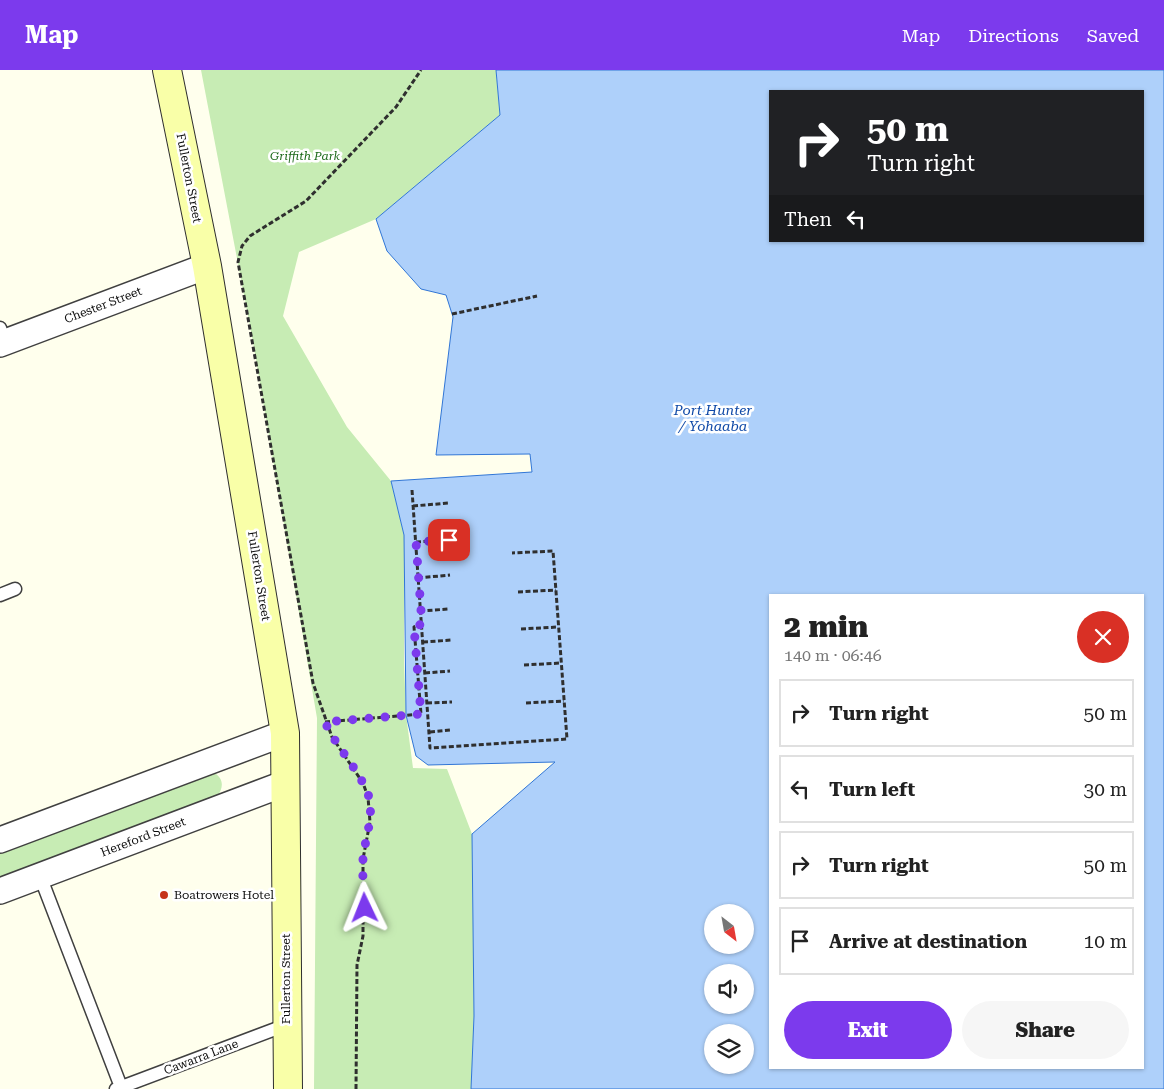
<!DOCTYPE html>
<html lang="en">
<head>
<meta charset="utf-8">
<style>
	:root { --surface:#fff; --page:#f6f6f6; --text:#222; --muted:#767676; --line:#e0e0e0; --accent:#7c3aed }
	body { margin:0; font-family:"Roboto Serif",serif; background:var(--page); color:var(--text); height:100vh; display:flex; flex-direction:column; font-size:19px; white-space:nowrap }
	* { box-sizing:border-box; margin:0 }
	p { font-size:16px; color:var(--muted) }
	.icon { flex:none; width:28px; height:28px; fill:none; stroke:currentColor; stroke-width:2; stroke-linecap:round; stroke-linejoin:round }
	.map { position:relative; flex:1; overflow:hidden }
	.sheet { position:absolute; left:769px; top:524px; width:375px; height:475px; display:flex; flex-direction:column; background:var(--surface); border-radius:0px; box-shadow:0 1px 4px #0004 }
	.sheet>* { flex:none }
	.banner { position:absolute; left:769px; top:20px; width:375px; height:152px; border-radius:0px; box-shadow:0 1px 4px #0004; background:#202124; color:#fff; overflow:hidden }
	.needle { width:32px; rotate:149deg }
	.controls { position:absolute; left:704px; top:834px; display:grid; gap:10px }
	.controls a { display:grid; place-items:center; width:50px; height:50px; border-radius:50%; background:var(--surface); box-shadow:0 1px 4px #0004; font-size:25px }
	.pin { position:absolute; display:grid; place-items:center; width:42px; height:42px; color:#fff; margin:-21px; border-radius:10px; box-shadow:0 2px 8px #0006 }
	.me { position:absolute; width:55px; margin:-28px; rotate:358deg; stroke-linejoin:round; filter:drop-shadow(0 0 4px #0008) }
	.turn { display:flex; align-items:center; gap:18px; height:105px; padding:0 15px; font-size:22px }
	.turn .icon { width:65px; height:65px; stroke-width:2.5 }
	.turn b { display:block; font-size:35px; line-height:42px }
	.then { display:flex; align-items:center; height:48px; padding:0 15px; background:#0003; gap:10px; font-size:19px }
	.round { display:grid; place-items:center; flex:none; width:52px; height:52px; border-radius:26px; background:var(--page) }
	.head { display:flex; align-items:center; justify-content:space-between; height:85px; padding:0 15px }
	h1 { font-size:30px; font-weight:800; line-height:38px }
	.primary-button { display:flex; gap:10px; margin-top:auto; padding:10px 15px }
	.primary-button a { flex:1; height:58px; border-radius:30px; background:var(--accent); color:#fff; font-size:20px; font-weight:800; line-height:58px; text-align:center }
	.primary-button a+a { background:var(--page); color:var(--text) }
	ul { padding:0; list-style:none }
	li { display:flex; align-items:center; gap:15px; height:68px; margin:0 10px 8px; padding:0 5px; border:2px solid var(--line); border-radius:0px }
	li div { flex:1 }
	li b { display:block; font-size:19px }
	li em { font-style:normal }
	header { display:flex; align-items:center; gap:30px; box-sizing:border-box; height:70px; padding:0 25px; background:var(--accent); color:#fff }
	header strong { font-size:24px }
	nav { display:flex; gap:28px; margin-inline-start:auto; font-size:18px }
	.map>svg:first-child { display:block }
</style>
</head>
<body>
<header>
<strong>Map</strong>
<nav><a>Map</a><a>Directions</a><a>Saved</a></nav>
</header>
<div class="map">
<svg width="1164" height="1019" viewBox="0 0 1164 1019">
	<rect width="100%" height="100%" fill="#ffffed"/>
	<!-- green -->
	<path fill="#c7ecb4" d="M201 0H496L500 45 376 149 299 182 283 246 347 357 391 411 404 465V592L406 645 413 698 447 699 472 764 474 946 471 1019H314L317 648 253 272Z
		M213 702C224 708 224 717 217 727L0 808V779Z"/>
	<!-- water -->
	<path fill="#aed0fa" stroke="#3176d6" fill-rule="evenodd" d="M496 0H1164V1019H471L474 946 472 764 555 692 428 695 416 686 406 645 404 465 391 411 532 402 530 384 436 385 453 247 446 225 421 219 387 181 376 149 500 45ZM770 21H1142V171H770ZM770 525H1142V998H770ZM712 842H745V875H712ZM712 902H745V935H712ZM712 962H745V995H712Z"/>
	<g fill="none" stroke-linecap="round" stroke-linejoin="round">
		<!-- lane casing -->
		<g stroke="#404040" stroke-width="15">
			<path id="lane" d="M0 258 5 272
				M0 525 15 519
				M40 806 121 1017
				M116 1019 286 955"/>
		</g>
		<!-- street casing -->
		<g stroke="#404040" stroke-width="28">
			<path id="street" d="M0 274 207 196
				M0 770 285 663
				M0 821 286 713"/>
		</g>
		<!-- secondary casing -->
		<g stroke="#2f2f2f" stroke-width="30">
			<path id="secondary" d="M167 0 207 196 285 663 288 1019"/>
		</g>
		<!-- path -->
		<path stroke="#2f2f2f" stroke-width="3" stroke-dasharray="5 2.5" stroke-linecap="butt" d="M452 244 537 226
			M412 420 430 678 567 669 553 481 512 483
			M413 436 449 433
			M416 472 449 470
			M418 508 450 505
			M518 522 556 520
			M420 541 449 539
			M521 559 558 557
			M423 572 452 570
			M524 595 561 593
			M425 603 450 601
			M427 633 452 632
			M526 633 564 631
			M325 652 421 644 414 557 422 554
			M430 662 451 660
			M356 1019 357 895 363 866V789L370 752 368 727 363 713 332 667 313 613 238 192 242 176 250 166 306 131 396 37 421 0"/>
		<!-- lane -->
		<use href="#lane" stroke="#fff" stroke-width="12"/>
		<!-- street -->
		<use href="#street" stroke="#fff" stroke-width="25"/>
		<!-- secondary -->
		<use href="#secondary" stroke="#f9ffa8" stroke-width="28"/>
	</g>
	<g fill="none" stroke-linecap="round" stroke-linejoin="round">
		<!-- route -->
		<path stroke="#7c3aed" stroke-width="9" stroke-dasharray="0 16.2" d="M365 838C364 822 362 805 363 789 365 767 375 745 368 724 358 698 336 677 325 652L421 644 414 557 422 554 416 472 449 470"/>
	</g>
	<!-- markers -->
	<circle fill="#c6331c" stroke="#fff" stroke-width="2" cx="164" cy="825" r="5"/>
	<g text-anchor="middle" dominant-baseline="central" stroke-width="5" stroke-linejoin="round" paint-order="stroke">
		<!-- park labels -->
		<g font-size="12" font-style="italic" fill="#1c6919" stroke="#fff">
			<text x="305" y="86">Griffith Park</text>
		</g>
		<!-- street labels -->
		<g font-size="12" fill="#0d0d0d" stroke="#fff">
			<text transform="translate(189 108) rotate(79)">Fullerton Street</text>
			<text transform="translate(103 235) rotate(-21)">Chester Street</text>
			<text transform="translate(259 506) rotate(81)">Fullerton Street</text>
			<text transform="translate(143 767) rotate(-21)">Hereford Street</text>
			<text transform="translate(286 909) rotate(-90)">Fullerton Street</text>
			<text transform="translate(201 987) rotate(-21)">Cawarra Lane</text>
		</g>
		<!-- poi labels -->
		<g font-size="12" fill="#0d0d0d" stroke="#fff" text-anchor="start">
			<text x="174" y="825">Boatrowers Hotel</text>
		</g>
		<!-- water labels -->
		<g font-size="14" font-style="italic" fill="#0f49a7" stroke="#fff">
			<text x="713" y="340">Port Hunter<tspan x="713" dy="16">/ Yohaaba</tspan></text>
		</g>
	</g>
</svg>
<div class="controls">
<a><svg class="needle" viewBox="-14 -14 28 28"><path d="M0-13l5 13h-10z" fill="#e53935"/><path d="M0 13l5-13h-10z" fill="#767676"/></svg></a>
<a><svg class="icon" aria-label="sound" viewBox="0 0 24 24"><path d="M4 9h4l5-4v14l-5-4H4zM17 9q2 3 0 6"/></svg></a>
<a><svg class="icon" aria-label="layers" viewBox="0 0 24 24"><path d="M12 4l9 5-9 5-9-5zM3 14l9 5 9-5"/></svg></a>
</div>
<div class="pin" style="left:449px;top:470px;background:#d93025"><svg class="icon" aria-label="arrive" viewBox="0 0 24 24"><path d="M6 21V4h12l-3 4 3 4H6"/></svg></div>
<svg class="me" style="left:365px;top:838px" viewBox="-20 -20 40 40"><path d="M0-17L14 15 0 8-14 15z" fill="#7c3aed" stroke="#fff" stroke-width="4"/></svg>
<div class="banner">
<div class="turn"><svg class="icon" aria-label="right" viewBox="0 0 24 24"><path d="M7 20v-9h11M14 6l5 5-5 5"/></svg><div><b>50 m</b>Turn right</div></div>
<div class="then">Then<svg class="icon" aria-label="left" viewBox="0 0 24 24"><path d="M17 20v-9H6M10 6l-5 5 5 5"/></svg></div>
</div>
<section class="sheet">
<div class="head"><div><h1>2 min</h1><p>140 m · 06:46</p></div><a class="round" style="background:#d93025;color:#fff"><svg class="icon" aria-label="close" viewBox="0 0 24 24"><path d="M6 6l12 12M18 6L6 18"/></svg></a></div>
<ul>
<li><svg class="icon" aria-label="right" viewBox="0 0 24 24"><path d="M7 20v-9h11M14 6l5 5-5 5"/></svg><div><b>Turn right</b></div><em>50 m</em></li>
<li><svg class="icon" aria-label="left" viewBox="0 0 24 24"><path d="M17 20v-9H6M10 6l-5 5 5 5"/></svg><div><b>Turn left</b></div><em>30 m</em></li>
<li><svg class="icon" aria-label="right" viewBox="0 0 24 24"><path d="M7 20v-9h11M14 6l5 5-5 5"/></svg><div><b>Turn right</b></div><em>50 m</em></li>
<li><svg class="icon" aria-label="arrive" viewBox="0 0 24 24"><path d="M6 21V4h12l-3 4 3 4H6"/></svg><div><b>Arrive at destination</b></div><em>10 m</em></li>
</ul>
<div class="primary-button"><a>Exit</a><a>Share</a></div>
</section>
</div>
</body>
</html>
